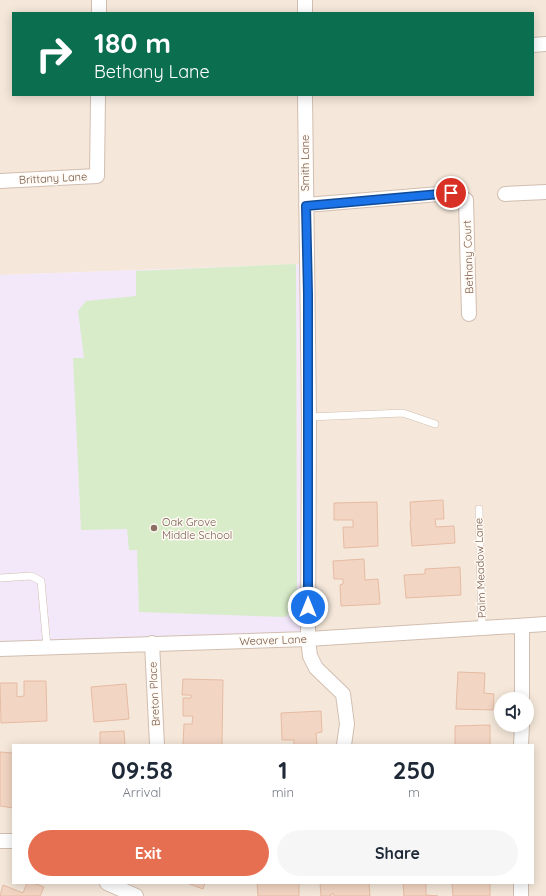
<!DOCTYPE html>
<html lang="en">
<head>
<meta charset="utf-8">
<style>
	:root { --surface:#fff; --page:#f6f6f7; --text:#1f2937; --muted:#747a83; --accent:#e76f51 }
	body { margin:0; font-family:Quicksand,sans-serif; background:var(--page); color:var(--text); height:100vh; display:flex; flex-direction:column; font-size:15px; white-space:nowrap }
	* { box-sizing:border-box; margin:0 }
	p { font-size:13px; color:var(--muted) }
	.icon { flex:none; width:22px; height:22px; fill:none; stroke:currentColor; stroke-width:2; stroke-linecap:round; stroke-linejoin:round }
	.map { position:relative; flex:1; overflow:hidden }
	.side { position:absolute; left:12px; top:744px; width:522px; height:140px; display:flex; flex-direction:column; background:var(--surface); border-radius:0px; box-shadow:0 2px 10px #0003 }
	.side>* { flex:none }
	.top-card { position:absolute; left:12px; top:12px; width:522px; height:84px; border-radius:0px; box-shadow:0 2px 10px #0003; background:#0b6e4f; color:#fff; overflow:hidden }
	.fabs { position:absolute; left:494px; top:692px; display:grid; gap:8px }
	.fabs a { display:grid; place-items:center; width:40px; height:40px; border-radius:50%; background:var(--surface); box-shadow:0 2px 10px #0003; font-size:20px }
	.pin { position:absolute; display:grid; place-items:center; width:34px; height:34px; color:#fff; margin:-17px; border:2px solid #fff; border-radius:50%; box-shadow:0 1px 4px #0007 }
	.me { position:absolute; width:44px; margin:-22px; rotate:0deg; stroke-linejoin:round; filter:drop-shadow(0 0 3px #0008) }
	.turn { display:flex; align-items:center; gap:14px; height:84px; padding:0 16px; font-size:18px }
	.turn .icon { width:52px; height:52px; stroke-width:2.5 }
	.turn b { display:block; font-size:28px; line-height:34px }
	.eta { display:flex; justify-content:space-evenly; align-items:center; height:68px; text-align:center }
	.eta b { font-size:24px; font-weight:800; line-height:28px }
	.primary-button { display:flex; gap:8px; margin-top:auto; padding:8px 16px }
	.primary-button a { flex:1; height:46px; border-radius:24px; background:var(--accent); color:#fff; font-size:16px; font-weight:800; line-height:46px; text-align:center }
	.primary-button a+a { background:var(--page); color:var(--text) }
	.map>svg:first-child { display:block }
</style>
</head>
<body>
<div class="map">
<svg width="546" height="896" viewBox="0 0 546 896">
	<rect width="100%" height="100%" fill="#fdf6ec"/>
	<!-- residential -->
	<path fill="#f5e8da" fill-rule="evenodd" d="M0 0H546V896H0V649L308 264 0 275ZM13 13H533V95H13ZM501 699H527V725H501ZM13 745H533V883H13Z"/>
	<!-- education -->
	<path fill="#f3e8fa" d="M308 264V639L0 649V275Z"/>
	<!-- green -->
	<path fill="#d8ecc9" d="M296 264 297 607 285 617 139 612 137 550H129L127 529 81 530 73 358H84L78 311 86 301 136 296V271Z"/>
	<!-- building -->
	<path fill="#f3d5c3" stroke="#e6bba3" d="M443 500 444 519H435L436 527 454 526 455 543 412 546 410 521H411L410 502Z
		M377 502 378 546 344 548 343 527H353V520H334V503Z
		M364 559 365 580 378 579 380 604 341 606 340 585 343 584V579H334L333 561Z
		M460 567 461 595 406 598 404 575 425 574V569Z
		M458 672 485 673 484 693 494 694 493 710 456 709Z
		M183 679 223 680 222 745H183L184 724H192L193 716H183V698H191V695H182Z
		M24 681H46L47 721 1 723 0 683H17V697L24 696Z
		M126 684 129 719 94 722 91 687Z
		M321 711 322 732 316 733 317 745H294V740H282L281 713Z
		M490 725V745H455V726Z
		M124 731 125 745H100V732Z
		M0 752 13 753V808L0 806Z
		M27 883H33L44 887 40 896H0L3 885 23 893Z
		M187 883H205L203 889Z
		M257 883H299V896H258Z
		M320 883H369L370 896H334V894H331V896H321Z
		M403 883H426V895L438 896H404Z
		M452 883H490V896H453Z"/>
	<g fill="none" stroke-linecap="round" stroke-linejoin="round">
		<!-- service casing -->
		<g stroke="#d1beb0" stroke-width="8">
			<path id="service" d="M309 417 403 413 435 424
				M479 509 482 628
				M0 578 31 576 41 581 47 647"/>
		</g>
		<!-- minor casing -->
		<g stroke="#d1beb0" stroke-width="16">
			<path id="minor" d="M99 0V13
				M305 13V0
				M533 45 546 44
				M305 95 309 417 308 639 310 656 316 668 343 694 347 724 344 745
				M0 181 97 176 98 95
				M505 194 546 192
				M306 205 451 193 466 200 469 314
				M152 643 157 745
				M0 649 308 639 546 624
				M522 699V626
				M521 745 522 725
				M0 841H13
				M107 883 136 896
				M521 896V883"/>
		</g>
		<!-- service -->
		<use href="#service" stroke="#fff" stroke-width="7"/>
		<!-- minor -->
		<use href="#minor" stroke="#fff" stroke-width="14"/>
	</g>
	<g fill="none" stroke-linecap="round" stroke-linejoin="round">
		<!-- route casing -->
		<g stroke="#114b97" stroke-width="10">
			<path id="route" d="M308 607V294L306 206 451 193"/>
		</g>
		<!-- route -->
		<use href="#route" stroke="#1a73e8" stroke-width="7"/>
	</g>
	<!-- markers -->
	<circle fill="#8d6e63" stroke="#fffaf3" stroke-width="1.5" cx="154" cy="528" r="4"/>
	<g text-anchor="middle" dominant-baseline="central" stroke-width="3" stroke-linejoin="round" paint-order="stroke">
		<!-- street labels -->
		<g font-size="11" fill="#7a5c4d" stroke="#fffaf3">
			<text transform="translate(305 163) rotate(-90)">Smith Lane</text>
			<text transform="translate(53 178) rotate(-3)">Brittany Lane</text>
			<text transform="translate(468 257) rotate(-92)">Bethany Court</text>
			<text transform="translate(480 568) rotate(-92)">Palm Meadow Lane</text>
			<text transform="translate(273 640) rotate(-2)">Weaver Lane</text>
			<text transform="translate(154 694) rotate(-93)">Breton Place</text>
		</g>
		<!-- education labels -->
		<g font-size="11" fill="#785e54" stroke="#fffaf3" text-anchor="start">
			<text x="162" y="522">Oak Grove<tspan x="162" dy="13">Middle School</tspan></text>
		</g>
	</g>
</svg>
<div class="fabs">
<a><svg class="icon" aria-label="sound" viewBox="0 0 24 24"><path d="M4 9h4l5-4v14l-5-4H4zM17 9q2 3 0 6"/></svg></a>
</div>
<div class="pin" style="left:451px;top:193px;background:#d93025"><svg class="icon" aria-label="arrive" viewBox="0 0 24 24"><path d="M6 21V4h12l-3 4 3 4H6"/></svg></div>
<svg class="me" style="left:308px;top:607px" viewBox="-20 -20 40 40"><circle r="17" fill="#1a73e8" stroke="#fff" stroke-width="3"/><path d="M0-11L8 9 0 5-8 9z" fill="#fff"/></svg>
<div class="top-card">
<div class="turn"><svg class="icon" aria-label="right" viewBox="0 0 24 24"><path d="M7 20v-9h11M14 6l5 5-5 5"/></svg><div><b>180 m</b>Bethany Lane</div></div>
</div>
<section class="side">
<div class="eta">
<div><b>09:58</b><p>Arrival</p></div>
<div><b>1</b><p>min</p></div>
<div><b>250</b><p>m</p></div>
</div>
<div class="primary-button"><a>Exit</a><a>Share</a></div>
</section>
</div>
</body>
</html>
